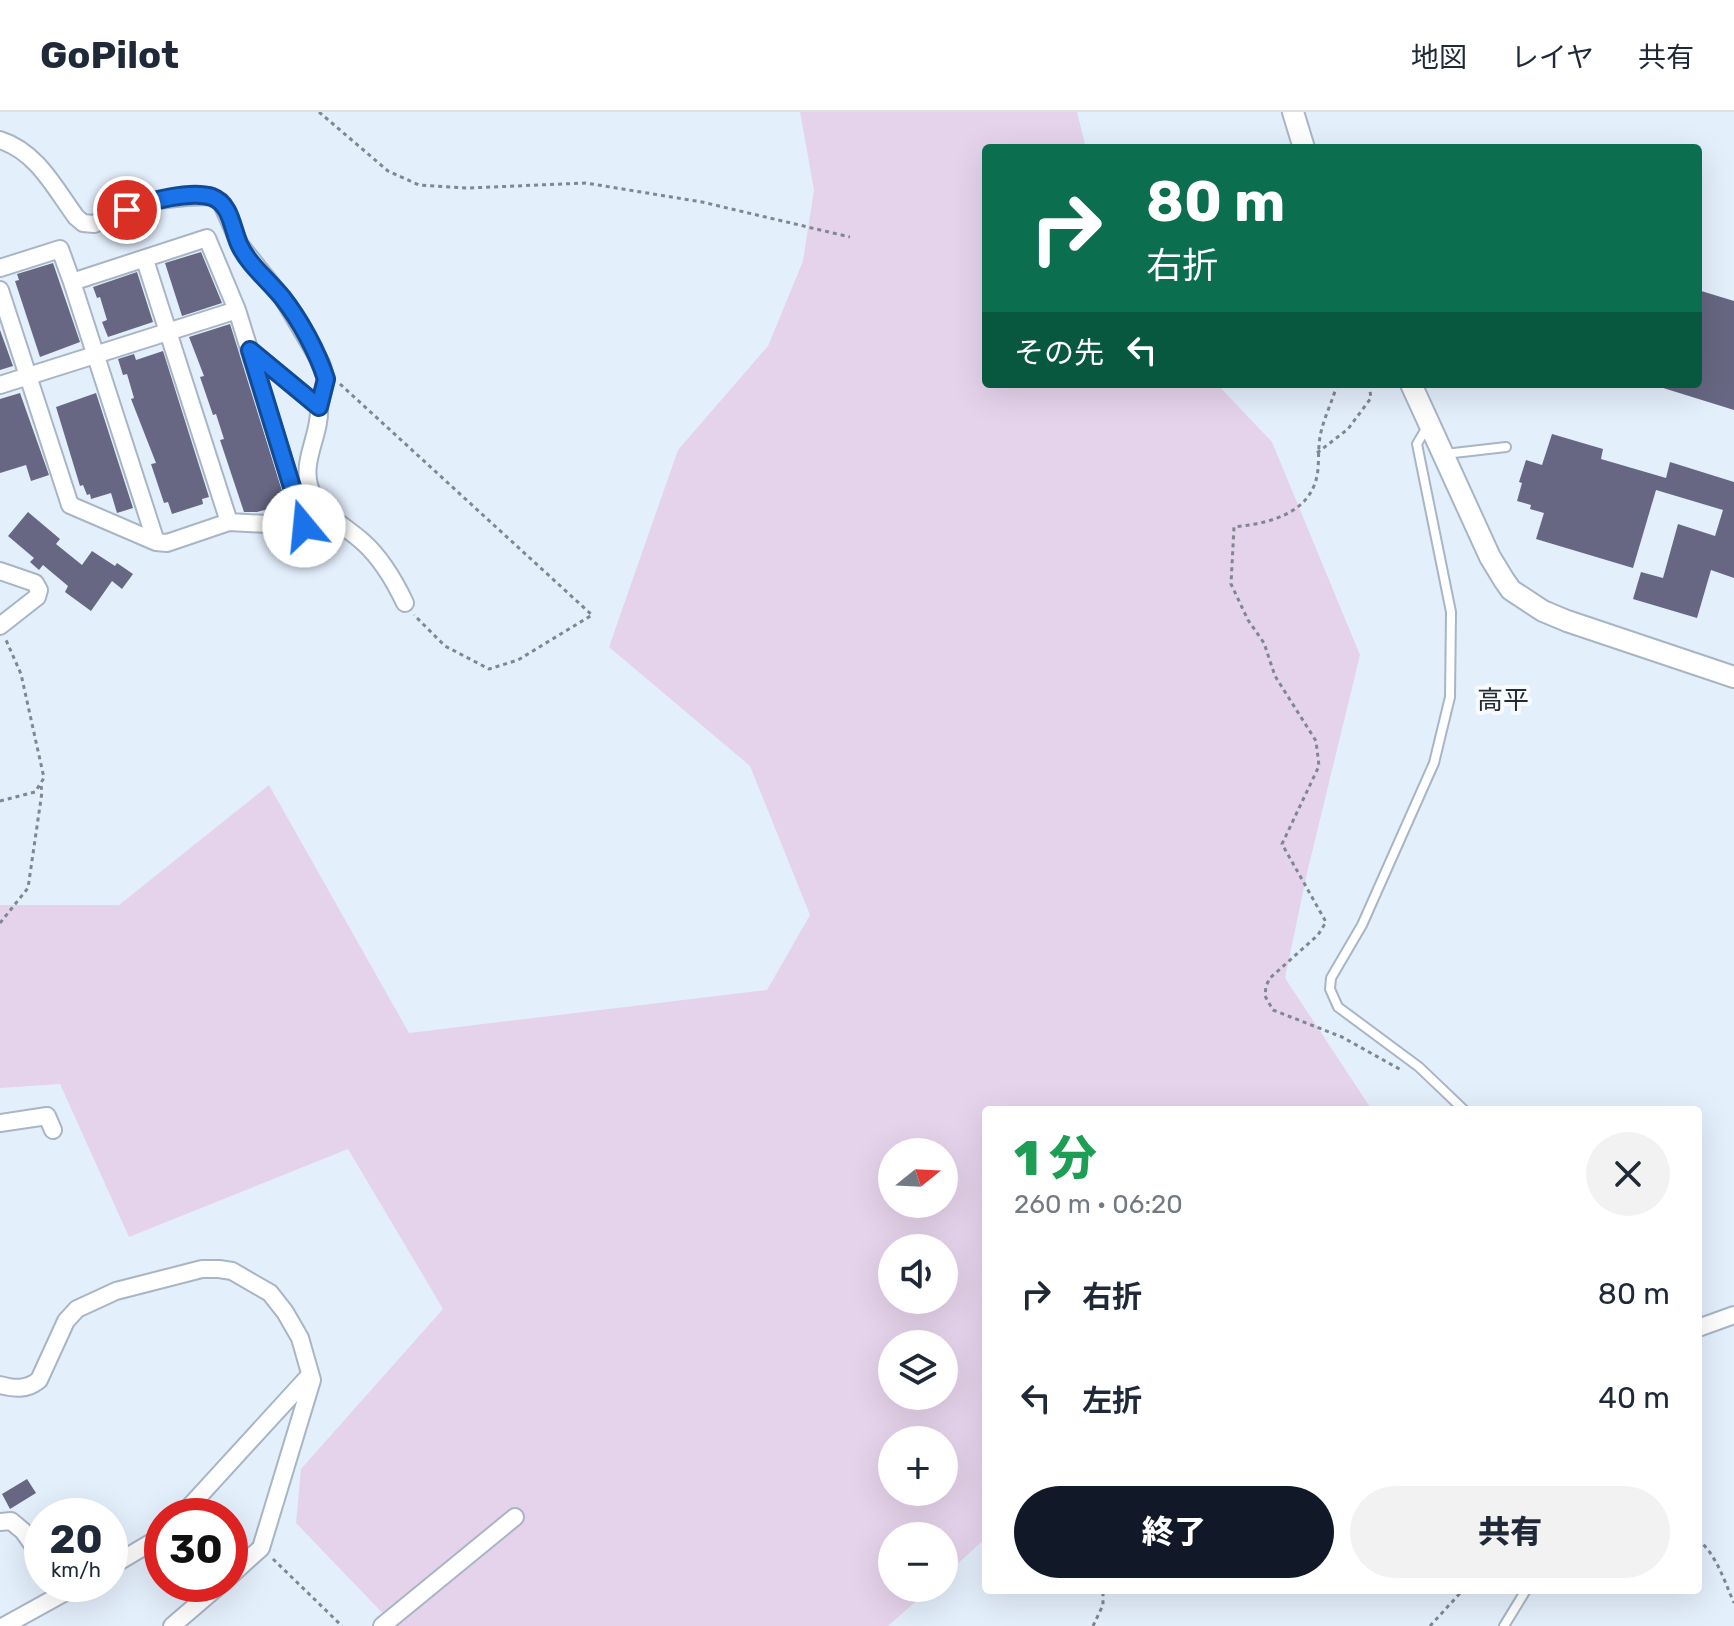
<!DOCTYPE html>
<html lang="ja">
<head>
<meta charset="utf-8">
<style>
	:root { --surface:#fff; --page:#f2f2f3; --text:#1f2937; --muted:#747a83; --line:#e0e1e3; --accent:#111827 }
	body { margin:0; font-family:Rubik,"Noto Sans JP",sans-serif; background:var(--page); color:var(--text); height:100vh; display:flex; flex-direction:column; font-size:30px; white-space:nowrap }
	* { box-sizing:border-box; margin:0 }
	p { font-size:26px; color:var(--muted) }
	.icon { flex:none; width:44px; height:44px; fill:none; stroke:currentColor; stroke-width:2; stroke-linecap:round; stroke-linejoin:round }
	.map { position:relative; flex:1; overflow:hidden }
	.sheet { position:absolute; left:982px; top:994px; width:720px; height:488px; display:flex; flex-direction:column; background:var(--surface); border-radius:8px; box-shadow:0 8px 32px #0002 }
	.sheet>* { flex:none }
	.guide { position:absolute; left:982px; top:32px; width:720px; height:244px; border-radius:8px; box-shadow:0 8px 32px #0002; background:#0b6e4f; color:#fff; overflow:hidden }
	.needle { width:52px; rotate:72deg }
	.buttons { position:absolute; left:878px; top:1026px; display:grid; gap:16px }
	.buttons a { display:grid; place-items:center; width:80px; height:80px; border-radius:50%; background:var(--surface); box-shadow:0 8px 32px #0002; font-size:40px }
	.speed { position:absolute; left:24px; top:1386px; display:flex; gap:16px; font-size:40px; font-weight:700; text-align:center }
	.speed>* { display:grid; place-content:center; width:104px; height:104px; border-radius:50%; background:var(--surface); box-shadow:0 8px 32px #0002; line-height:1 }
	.speed small { font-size:20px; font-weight:400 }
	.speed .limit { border:12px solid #d22; background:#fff; color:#111 }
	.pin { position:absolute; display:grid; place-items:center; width:68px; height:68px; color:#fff; margin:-34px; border:4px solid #fff; border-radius:50%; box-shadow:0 2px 8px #0007 }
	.me { position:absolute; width:88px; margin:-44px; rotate:343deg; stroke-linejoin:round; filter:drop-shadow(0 0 6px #0008) }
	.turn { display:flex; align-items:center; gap:28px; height:168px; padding:0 32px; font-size:36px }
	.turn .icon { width:104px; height:104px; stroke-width:2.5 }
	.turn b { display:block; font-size:56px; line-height:68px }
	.then { display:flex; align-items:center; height:76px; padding:0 32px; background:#0003; gap:16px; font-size:30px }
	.round { display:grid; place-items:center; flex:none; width:84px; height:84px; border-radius:42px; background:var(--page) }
	.headline { display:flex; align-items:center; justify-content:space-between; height:136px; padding:0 32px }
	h1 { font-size:48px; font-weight:800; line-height:60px; color:#1e9e55 }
	.button { display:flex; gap:16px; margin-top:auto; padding:16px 32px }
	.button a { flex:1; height:92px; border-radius:48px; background:var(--accent); color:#fff; font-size:32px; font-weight:800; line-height:92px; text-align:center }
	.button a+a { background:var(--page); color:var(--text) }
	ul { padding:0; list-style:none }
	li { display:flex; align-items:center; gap:24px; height:104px; padding:0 32px }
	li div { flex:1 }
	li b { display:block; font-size:30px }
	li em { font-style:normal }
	header { display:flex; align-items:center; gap:48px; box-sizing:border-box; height:112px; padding:0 40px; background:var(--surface); border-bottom:2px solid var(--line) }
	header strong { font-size:38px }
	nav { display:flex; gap:44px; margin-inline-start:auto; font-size:28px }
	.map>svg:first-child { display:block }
</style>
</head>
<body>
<header>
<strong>GoPilot</strong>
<nav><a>地図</a><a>レイヤ</a><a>共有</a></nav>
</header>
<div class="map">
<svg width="1734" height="1514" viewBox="0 0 1734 1514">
	<rect width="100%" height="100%" fill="#e4effc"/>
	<!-- green -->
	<path fill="#e5d3eb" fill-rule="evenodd" d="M800 0H1077L1086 36H986V272H1217L1272 330 1360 543 1307 761 1285 866 1372 998H986V1426L944 1464V1424H892V1476H931L888 1514H391L392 1511 296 1411 301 1357 443 1197 348 1037 129 1125 60 972 0 976V793H119L269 673 409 921 767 878 810 803 750 654 609 535 678 338 768 234 803 149 814 78ZM892 1040H944V1092H892ZM892 1136H944V1188H892ZM892 1232H944V1284H892ZM892 1328H944V1380H892Z"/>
	<!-- building -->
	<path fill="#676783" d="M201 140 222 191 182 204 165 151Z
		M53 151 80 230 40 245 15 169 19 168 17 162Z
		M137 160 153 210 108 225 102 210 107 208 100 185 97 186 93 175Z
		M1698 178 1734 189V298L1660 275V272H1698Z
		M230 212 287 395 281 397 279 394 257 400H244L220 328 224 327 216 302 213 303 200 265 204 264 189 225Z
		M0 218 13 254 0 258Z
		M163 239 209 385 202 387 203 392 172 402 168 390 164 391 151 352 156 351 131 287 134 286 127 262 123 263 118 247 134 242 136 248Z
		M20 281 49 363 31 369 26 353 0 361V287Z
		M96 281 133 396 117 401 111 381 91 387 90 382 87 383 83 373 80 374 56 295Z
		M1552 322 1603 337 1601 347 1666 366 1670 350 1734 370V466L1711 458 1697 506 1633 487 1641 460 1663 466 1678 412 1715 424 1723 398 1656 378 1633 456 1536 427 1544 401 1530 397 1531 393 1517 389 1522 371 1519 370 1526 348 1542 353Z
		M28 400 60 427 56 432 82 453 92 439 115 454 117 451 133 462 122 477 112 469 91 499 65 480 68 474 43 453 39 458 30 450 34 446 8 424Z
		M27 1367 36 1381 10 1397 2 1382Z"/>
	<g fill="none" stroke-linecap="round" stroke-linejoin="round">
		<!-- service casing -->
		<g stroke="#a8b5c5" stroke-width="12">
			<path id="service" d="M1427 315 1417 332 1451 500 1450 585 1434 651 1362 813 1331 866 1330 877 1338 895 1419 955 1464 998
				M1445 342 1506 335
				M1504 1514 1526 1478"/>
		</g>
		<!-- minor casing -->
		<g stroke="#a8b5c5" stroke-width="20">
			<path id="minor" d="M0 28C37 40 54 75 76 105L83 111 94 112 149 89 186 85 210 84 221 90 240 133 284 188 321 251 326 267 319 295
				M145 148 229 410
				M0 156 60 137 72 170
				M0 178 70 393 156 430 167 431 229 410 304 414 237 198 207 126 72 170 156 430
				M251 239 319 295C321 321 302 347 309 373 317 401 343 412 363 430 381 446 395 470 405 491
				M0 273 237 198
				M0 459 35 471 39 478 37 485 0 514
				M0 1011 47 1004 53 1018
				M1698 1216 1734 1203
				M0 1273C14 1277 27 1278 39 1268L66 1209 77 1197 116 1179 202 1157H219L232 1159 270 1181 285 1200 300 1226 312 1268 261 1436 230 1464
				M181 1404 310 1263
				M0 1410 11 1409 23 1419 42 1446
				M110 1455 162 1424
				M4 1514 80 1472
				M172 1514 221 1472
				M382 1514 515 1405"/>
		</g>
		<!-- tertiary casing -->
		<g stroke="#a8b5c5" stroke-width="24">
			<path id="tertiary" d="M1293 0 1304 36
				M1411 272 1490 445 1504 468 1511 478 1543 499 1567 509 1734 565"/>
		</g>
		<!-- path -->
		<path stroke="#7f8790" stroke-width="3" stroke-dasharray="4 4" stroke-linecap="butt" d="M319 0 388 59 419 73 468 76 586 71 702 90 850 125
			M340 272 592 503 518 548 489 557 445 534 414 503
			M1337 272C1333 288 1325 303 1321 320 1318 332 1319 344 1318 357 1314 401 1271 411 1234 415L1231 472 1248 508 1264 531 1275 564 1316 629 1319 654 1282 732 1326 810 1318 823 1270 866 1266 874 1265 884 1273 898 1342 925 1403 959
			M1317 341 1348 317 1371 286 1369 272
			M0 689 35 680 44 666 21 562 6 528
			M0 811 28 776 42 680 41 674
			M1698 1427C1718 1446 1723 1466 1734 1491
			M273 1447 342 1514
			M1093 1514 1103 1493V1478
			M1430 1514 1463 1478"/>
		<!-- service -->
		<use href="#service" stroke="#fff" stroke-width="8"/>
		<!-- minor -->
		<use href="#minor" stroke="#fff" stroke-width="16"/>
		<!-- tertiary -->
		<use href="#tertiary" stroke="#fff" stroke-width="20"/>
	</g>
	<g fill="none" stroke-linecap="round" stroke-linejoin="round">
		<!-- route casing -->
		<g stroke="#114b97" stroke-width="20">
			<path id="route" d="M127 98C148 89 191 78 212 85 231 92 232 116 239 132 248 152 268 168 282 185 300 208 317 239 326 267L319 295 250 238 304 414"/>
		</g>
		<!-- route -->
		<use href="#route" stroke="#1a73e8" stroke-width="14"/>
	</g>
	<g text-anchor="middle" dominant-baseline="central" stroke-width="8" stroke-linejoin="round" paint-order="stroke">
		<!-- quarter labels -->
		<g font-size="26" fill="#262b31" stroke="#f8fbfe">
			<text x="1503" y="588">高平</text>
		</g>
	</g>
</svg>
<div class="buttons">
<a><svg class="needle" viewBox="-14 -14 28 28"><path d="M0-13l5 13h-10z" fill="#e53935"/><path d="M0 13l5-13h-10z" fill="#747a83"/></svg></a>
<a><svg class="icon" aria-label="sound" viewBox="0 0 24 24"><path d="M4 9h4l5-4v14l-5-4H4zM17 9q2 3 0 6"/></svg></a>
<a><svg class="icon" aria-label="layers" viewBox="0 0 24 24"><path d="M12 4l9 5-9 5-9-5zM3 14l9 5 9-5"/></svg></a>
<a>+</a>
<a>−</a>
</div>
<div class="speed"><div>20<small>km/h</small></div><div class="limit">30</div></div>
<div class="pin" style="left:127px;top:98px;background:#d93025"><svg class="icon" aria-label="arrive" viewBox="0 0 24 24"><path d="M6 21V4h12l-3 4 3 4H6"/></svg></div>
<svg class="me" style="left:304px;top:414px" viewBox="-20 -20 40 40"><circle r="19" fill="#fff"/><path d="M0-13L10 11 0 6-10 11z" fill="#1a73e8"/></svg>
<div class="guide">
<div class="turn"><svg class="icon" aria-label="right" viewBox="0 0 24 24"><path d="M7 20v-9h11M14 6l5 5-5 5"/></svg><div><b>80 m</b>右折</div></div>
<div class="then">その先<svg class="icon" aria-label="left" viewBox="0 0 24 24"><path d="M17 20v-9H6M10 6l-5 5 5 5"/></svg></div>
</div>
<section class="sheet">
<div class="headline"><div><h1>1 分</h1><p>260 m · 06:20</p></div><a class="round"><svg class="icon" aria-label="close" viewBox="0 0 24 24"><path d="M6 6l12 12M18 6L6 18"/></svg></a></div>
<ul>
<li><svg class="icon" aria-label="right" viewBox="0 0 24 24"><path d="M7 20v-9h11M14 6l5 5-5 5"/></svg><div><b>右折</b></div><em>80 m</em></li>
<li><svg class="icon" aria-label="left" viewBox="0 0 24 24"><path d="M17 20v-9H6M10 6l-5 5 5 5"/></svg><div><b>左折</b></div><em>40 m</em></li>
</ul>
<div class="button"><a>終了</a><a>共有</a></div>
</section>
</div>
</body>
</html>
